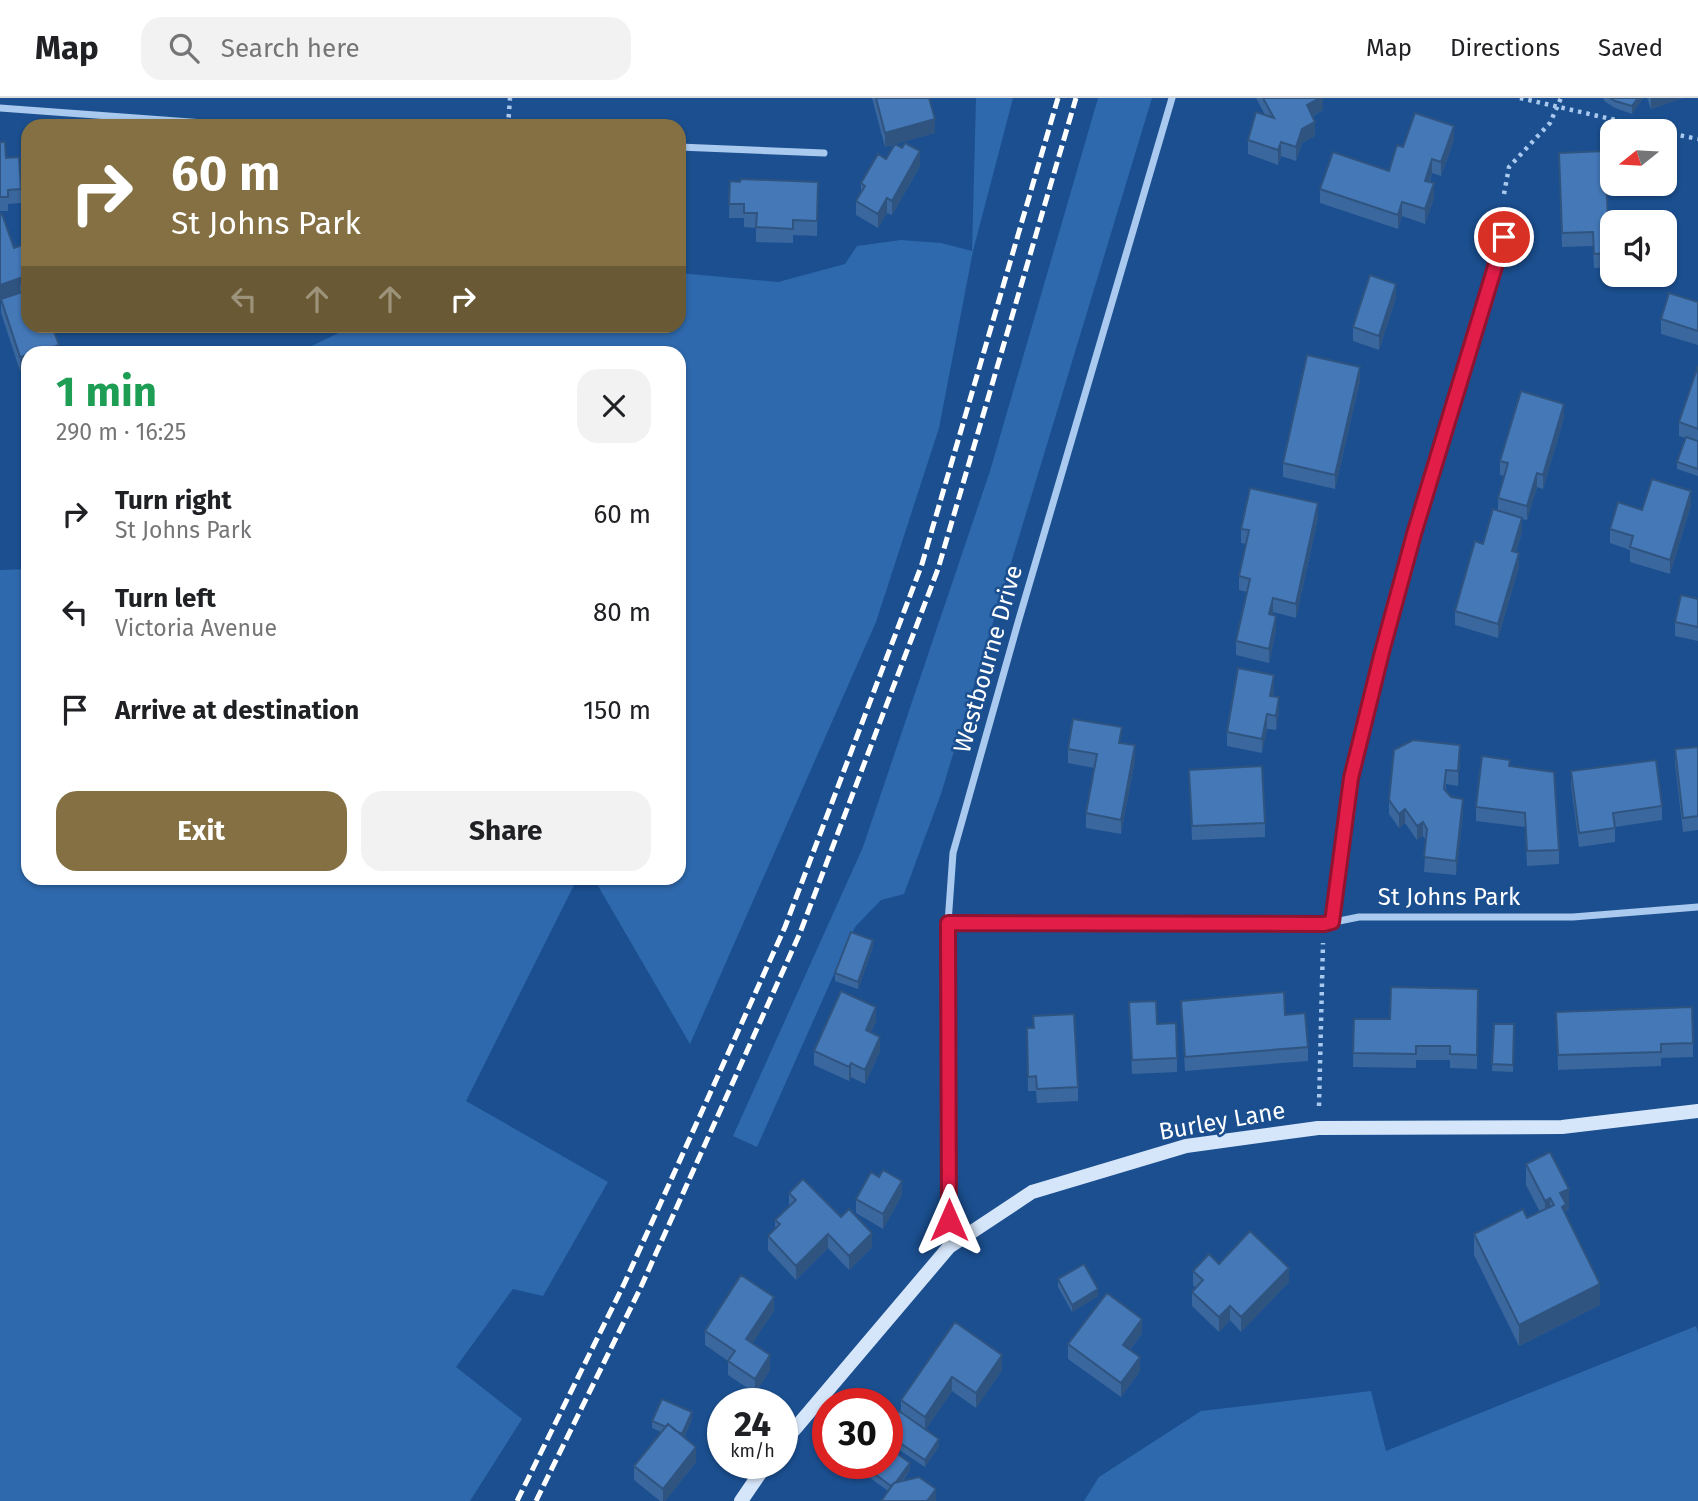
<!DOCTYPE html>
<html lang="en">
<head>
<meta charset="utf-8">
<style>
	:root { --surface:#fff; --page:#f2f2f2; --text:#202124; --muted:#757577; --line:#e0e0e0; --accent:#847042 }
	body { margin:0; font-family:"Fira Sans",sans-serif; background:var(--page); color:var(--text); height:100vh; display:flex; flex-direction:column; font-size:26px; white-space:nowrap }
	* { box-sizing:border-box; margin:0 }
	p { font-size:23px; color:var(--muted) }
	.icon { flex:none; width:38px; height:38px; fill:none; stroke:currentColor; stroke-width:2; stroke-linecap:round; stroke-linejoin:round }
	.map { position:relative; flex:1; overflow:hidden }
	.sheet { position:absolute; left:21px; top:248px; width:665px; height:539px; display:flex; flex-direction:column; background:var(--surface); border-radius:21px; box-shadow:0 2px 5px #0004 }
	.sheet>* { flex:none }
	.banner { position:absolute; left:21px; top:21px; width:665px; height:214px; border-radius:21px; box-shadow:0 2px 5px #0004; background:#847042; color:#fff; overflow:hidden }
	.needle { width:46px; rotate:252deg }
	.buttons { position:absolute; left:1600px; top:21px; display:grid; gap:14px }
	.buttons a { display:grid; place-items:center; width:77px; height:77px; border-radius:14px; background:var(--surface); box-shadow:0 2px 5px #0004; font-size:35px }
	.speed { position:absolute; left:707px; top:1290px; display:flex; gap:14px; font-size:35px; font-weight:700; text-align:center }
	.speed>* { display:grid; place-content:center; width:91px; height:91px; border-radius:50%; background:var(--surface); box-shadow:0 2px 5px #0004; line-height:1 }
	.speed small { font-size:18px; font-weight:400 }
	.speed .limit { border:10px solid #d22; background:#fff; color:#111 }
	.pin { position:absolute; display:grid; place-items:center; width:60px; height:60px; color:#fff; margin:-30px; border:4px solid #fff; border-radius:50%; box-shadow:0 2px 7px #0007 }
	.me { position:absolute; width:77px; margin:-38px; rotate:0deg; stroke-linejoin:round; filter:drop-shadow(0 0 5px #0008) }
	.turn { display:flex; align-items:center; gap:24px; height:147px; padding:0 35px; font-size:32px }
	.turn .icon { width:91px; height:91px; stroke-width:2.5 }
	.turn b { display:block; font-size:49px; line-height:60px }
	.lanes { display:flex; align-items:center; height:66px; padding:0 35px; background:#0003; justify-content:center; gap:35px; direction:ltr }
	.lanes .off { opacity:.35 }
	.round { display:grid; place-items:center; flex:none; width:74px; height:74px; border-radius:21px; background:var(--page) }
	.summary { display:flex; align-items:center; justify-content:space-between; height:119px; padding:0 35px }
	h1 { font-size:42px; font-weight:700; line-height:52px; color:#1e9e55 }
	.cta { display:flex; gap:14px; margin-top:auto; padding:14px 35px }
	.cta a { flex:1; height:80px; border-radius:21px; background:var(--accent); color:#fff; font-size:28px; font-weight:700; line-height:80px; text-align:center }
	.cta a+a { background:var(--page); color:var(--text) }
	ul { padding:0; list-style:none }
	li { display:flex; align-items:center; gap:21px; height:98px; padding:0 35px }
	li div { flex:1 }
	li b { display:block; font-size:26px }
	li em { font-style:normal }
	header { display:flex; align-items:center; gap:42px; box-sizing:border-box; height:98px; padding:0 35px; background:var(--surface); border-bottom:2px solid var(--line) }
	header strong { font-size:33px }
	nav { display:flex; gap:38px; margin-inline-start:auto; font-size:24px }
	.search { width:490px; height:63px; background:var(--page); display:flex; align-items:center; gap:18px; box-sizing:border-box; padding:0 24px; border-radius:21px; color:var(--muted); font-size:26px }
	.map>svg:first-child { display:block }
</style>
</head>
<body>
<header>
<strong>Map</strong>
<div class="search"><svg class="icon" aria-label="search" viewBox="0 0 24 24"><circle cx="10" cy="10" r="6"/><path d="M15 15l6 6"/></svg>Search here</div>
<nav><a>Map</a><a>Directions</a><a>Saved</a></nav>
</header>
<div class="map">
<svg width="1698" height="1403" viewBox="0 0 1698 1403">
	<rect width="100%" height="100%" fill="#1b4f8f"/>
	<!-- green -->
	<path fill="#2e69ad" d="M976 0H1013L973 153 939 330 876 524 690 946 594 781 679 780V256L297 255 353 228H679V175L778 184 845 166 857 148 901 142 941 145 972 153Z
		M1098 0H1152L941 696 904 796 881 802 855 829 757 1049 733 1038 863 749 990 373Z
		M28 471V780L577 781 466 1003 608 1084 543 1198 513 1191 456 1269 522 1321 470 1403H0V472Z
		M1696 1228 1698 1234V1403H1084L1099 1379 1201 1313 1371 1293 1386 1353Z"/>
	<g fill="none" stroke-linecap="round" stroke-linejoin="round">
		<!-- path -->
		<path stroke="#a9c9ee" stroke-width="4.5" stroke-dasharray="3.5 5" stroke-linecap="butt" d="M1520 0 1663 33
			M508 28 510 0
			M1664 34 1698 41
			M1504 96 1509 69 1550 25 1561 0
			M1319 1008 1323 845"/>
		<!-- street -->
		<path stroke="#a9c9ee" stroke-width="7" d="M0 10 245 28
			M679 49 824 55
			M1332 824 1351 680 1382 554 1414 436 1512 114
			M948 825 1324 826 1359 819H1573L1698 809
			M949 1147 948 825 953 755 1019 521 1172 0"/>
		<!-- secondary -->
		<path stroke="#d6e6fa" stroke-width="14" d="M782 1346 949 1149 1032 1094 1186 1048 1318 1030 1562 1029 1698 1013
			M741 1403 767 1365"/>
		<!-- rail -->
		<path stroke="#fff" stroke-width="5" stroke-dasharray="12 5" stroke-linecap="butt" d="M517 1403 625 1184 785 829 922 466 1058 0
			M536 1403 640 1191 800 835 938 471 1076 0"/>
	</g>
	<!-- wall -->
	<path fill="#3a679d" d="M872 0H929L935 35 895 46 920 68 892 117 887 115 878 130 856 117V103L861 93V85L886 61 894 47 885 49Z
		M1256 0H1323V12L1313 18 1315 38 1302 45 1296 63 1281 58 1278 67 1248 56V42L1265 17Z
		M1604 0H1643L1632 16 1615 10 1604 3Z
		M1647 0H1683L1651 11Z
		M1454 42 1441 78 1432 75 1430 84 1434 100 1425 126 1402 118 1398 131 1320 105V91L1389 73 1403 49Z
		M0 44 6 60 21 91V105L8 106V113H0Z
		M1559 55 1608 123 1612 124V169L1594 170 1593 148 1562 149Z
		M730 83 818 98 817 138 793 137V145L756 144V130L744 129V120H729Z
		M28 145V228L59 256H28V271L20 273 1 215V201L20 195 14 150Z
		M1396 200 1379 252 1353 243V229Z
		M1698 204V247L1661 236V221Z
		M1698 268V378L1677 371V364L1685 340 1679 338V324Z
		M1360 283 1335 391 1283 379V365Z
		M1564 320 1543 391 1537 389 1527 422 1522 421V434L1516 454 1519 469 1498 540 1455 527V513L1498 412V400L1504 378 1500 377V363Z
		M1691 407 1670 476 1630 464V452L1610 445V431L1642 412Z
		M1318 420 1296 520 1273 514 1272 517 1276 532 1269 565 1236 557V543L1247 494 1239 492V478L1246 446 1241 445V431Z
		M1698 501V543L1675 538V524Z
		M1274 591 1273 598 1279 613 1276 632 1267 631 1262 655 1227 648V634Z
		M1122 645 1135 662 1121 736 1086 730V715L1094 670 1068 665V651Z
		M1698 649V732L1683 734 1675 666V651Z
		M1460 661 1458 688 1446 686V692L1463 715 1456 777 1424 774 1426 743 1423 738 1417 742 1405 725 1399 730 1389 716V702Z
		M1510 668 1559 752V766L1527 768 1525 729 1476 723V709Z
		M1189 672 1265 725V739L1192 742Z
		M1571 673 1662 708V722L1615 729V744L1579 749 1571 687Z
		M873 849 858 891 835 883V875Z
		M1478 891 1477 971 1450 970V962H1416V970L1353 969 1354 921H1390Z
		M1181 903 1285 917 1308 949V963L1185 973Z
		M1129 904 1157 926 1177 960V974L1132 976Z
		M1556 914 1693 945V959L1661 960V968L1558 972Z
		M876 923 871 935 880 953 865 986 851 979 849 983 814 967V953Z
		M1494 926H1514L1513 974 1492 973Z
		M1027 930 1078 989V1003L1037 1005 1036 993H1028Z
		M1526 1066 1569 1111 1566 1113V1118L1600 1207 1519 1248 1474 1157V1136L1527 1120 1540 1114 1526 1087Z
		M879 1079 902 1097 883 1131 856 1115V1101Z
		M789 1095 841 1119 872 1149 849 1172 828 1150 796 1182 768 1152V1138L775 1131V1122L789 1108Z
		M1219 1166 1289 1184 1241 1234 1230 1222 1219 1234 1192 1208V1194L1196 1190 1193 1187V1173Z
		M1058 1181 1098 1198 1072 1214 1058 1189Z
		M774 1213 752 1245 770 1272 755 1295 728 1277V1263L705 1247V1233Z
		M955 1224 1002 1272 976 1310 952 1293 926 1331 939 1348 925 1369 887 1344V1330L901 1314V1302Z
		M1142 1235 1130 1252 1140 1273 1121 1299 1068 1261V1246Z
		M692 1321 684 1339 696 1364 665 1403H660L634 1382V1368L661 1334 652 1330V1323Z
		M855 1365H887L910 1372 903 1383 936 1403 888 1393 855 1369Z"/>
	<!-- shaded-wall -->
	<path fill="#305480" d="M1320 0H1323V12L1307 21V7Z
		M1638 0H1643L1632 16V8Z
		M1651 0H1683L1651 11Z
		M935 21V35L885 49V35Z
		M1315 24V38L1302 45 1296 63V49L1302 31Z
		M1454 28V42L1441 78V64Z
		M1281 44V58L1278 67V52Z
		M920 53V68L892 117V103Z
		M1432 61V75L1425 97V83Z
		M1434 85V100L1425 126V111Z
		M887 100V115L878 130V116Z
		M1402 104V118L1398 131V117Z
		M20 180V194L0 201V187Z
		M28 181V196L21 198V184Z
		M1396 186V200L1379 252V238Z
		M59 247V256H32Z
		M28 257V271L20 273V259Z
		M1360 269V283L1335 391V377Z
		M1564 306V320L1543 391V377Z
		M1537 375V389L1527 422V408Z
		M1691 393V407L1670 476V462Z
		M1318 405V420L1296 520V506Z
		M1522 420V434L1512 467V453Z
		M1519 455V469L1498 540V526Z
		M1273 500V514L1269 530V516Z
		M1276 518V532L1269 565V551Z
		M1274 577V591L1270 612V598Z
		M1279 599V613L1276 632V618Z
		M1267 616V631L1262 655V641Z
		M1135 647V662L1121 736V722Z
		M1460 647V661L1458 688V673Z
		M1463 701V715L1456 777V763Z
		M1405 711V725L1399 730V716Z
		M1423 724V738L1417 742V728Z
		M873 842V849L858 891V884Z
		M876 909V923L866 947V932Z
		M880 939V953L865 986V972Z
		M851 965V979L849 983V969Z
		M902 1083V1097L883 1131V1116Z
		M1569 1091V1111L1566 1113V1127L1562 1129 1560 1095Z
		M1550 1100V1121L1545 1124V1103Z
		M872 1135V1149L849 1172V1158Z
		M828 1136V1150L796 1182V1168Z
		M1289 1170V1184L1241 1234V1219Z
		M1600 1186V1207L1519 1248V1227Z
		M1098 1191V1198L1072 1214V1207Z
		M774 1199V1213L746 1255V1241Z
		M1230 1208V1222L1219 1234V1219Z
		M1142 1221V1235L1123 1261V1247Z
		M770 1257V1272L755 1295V1281Z
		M1002 1257V1272L976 1310V1295Z
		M1140 1259V1273L1121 1299V1285Z
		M952 1279V1293L925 1333V1319Z
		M692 1314V1321L682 1343V1336Z
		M939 1341V1348L925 1369V1362Z
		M696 1349V1364L665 1403H663V1391Z
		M910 1365V1372L893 1396V1389Z
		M936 1391V1403H927Z"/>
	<!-- building -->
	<path fill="#4478b7" stroke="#305480" stroke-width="2" d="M876 0H929L935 21 885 35Z
		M1263 0H1320L1307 7 1315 24 1302 31 1296 49 1281 44 1278 52 1248 42 1256 14 1274 20Z
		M1610 0H1638L1632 8 1615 3Z
		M1415 15 1454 28 1441 64 1432 61 1425 83 1434 85 1425 111 1402 104 1398 117 1320 91 1333 54 1389 73 1397 47 1403 49Z
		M0 44H5L6 60 19 59 21 91 8 92V99H0Z
		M905 45 920 53 892 103 887 100 878 116 856 103 865 88 861 85 878 56 886 61 895 46 902 50Z
		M1605 53 1608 123H1624V124H1612V155L1594 156 1593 134 1562 135 1559 55Z
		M741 81 818 84 817 123 793 122V131L756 129 757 115H744V106H729L730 83 740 84Z
		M2 116 14 150 28 145V181L21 184 20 180 0 187V117Z
		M1370 177 1396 186 1379 238 1353 229Z
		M28 192V228H52L59 247 32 256H28V257L20 259 1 201Z
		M1669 195 1698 204V233L1661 221Z
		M1307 257 1360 269 1335 377 1283 365Z
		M1698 268V331L1679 324Z
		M1521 293 1564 306 1543 377 1537 375 1527 408 1498 400 1508 365 1500 363Z
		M1686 339 1698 343V371L1677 364Z
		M1652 381 1691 393 1670 462 1630 449 1633 438 1610 431 1618 404 1642 412Z
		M1250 390 1318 405 1296 506 1273 500 1269 516 1276 518 1269 551 1236 543 1250 481 1239 478 1249 432 1241 431Z
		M1493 411 1522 420 1512 453 1519 455 1498 526 1455 513 1475 443 1483 446Z
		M1681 497 1698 501V529L1675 524Z
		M1238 570 1274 577 1270 598 1279 599 1276 618 1267 616 1262 641 1227 634Z
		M1073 621 1122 629 1119 645 1135 647 1121 722 1086 715 1097 656 1068 651Z
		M1413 642 1460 647 1458 673 1446 672 1444 691 1451 699 1463 701 1456 763 1424 759 1427 731 1423 724 1417 728 1405 711 1399 716 1389 702 1394 652Z
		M1698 649V718L1683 720 1675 651Z
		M1482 658 1510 662 1509 668 1554 674 1559 752 1527 753 1525 715 1476 709Z
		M1656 662 1662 708 1613 715 1615 730 1579 735 1571 673Z
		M1262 668 1265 725 1192 728 1189 672Z
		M851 834 873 842 858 884 835 875Z
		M1391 889 1478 891 1477 957 1450 956V948H1416V956L1353 955 1354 921H1390Z
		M841 893 876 909 866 932 880 939 865 972 851 965 849 969 814 953Z
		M1284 894 1285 917 1305 915 1308 949 1185 959 1181 903Z
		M1156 903 1157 926 1176 925 1177 960 1132 962 1129 904Z
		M1692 909 1693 945 1661 946V954L1558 957 1556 914Z
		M1074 916 1078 989 1037 991 1036 978 1028 979 1027 930H1034L1033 918Z
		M1494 926H1514L1513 967 1492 966Z
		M1550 1054 1569 1091 1560 1095 1566 1106 1562 1109 1600 1186 1519 1227 1474 1136 1523 1111 1527 1120 1554 1107 1550 1100 1545 1103 1526 1066Z
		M883 1072 902 1083 883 1116 856 1101 871 1074 879 1079Z
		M803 1081 841 1119 849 1111 872 1135 849 1158 828 1136 796 1168 768 1138 780 1126 775 1122 796 1102 789 1095Z
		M1250 1133 1289 1170 1241 1219 1230 1208 1219 1219 1192 1194 1203 1182 1193 1173 1209 1156 1219 1166Z
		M1084 1166 1098 1191 1072 1207 1058 1181Z
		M741 1177 774 1199 746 1241 770 1257 755 1281 728 1263 735 1253 705 1233Z
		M1107 1195 1142 1221 1123 1247 1140 1259 1121 1285 1068 1246Z
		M955 1224 1002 1257 976 1295 952 1279 925 1319 901 1302Z
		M662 1301 692 1314 682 1336 676 1333 668 1326 666 1329 652 1323Z
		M899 1313 939 1341 925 1362 887 1336V1330Z
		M668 1326 696 1349 663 1391 634 1368Z
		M887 1348 910 1365 896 1384 894 1385 891 1388 860 1365H887Z
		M919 1379 936 1391 927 1403H881L894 1385Z"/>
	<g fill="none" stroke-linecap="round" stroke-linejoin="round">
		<!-- route casing -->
		<g stroke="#92132f" stroke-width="18">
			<path id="route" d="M949 1122 948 825 1324 826 1332 824 1351 680 1382 554 1414 436 1504 139"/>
		</g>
		<!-- route -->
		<use href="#route" stroke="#e11d48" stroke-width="12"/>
	</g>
	<g text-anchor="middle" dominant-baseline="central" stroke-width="5" stroke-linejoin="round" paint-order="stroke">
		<!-- street labels -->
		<g font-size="24" fill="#fff" stroke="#1b4f8f">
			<text transform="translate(988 561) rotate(-74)">Westbourne Drive</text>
			<text x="1449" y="799">St Johns Park</text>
			<text transform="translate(1222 1023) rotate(-10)">Burley Lane</text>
		</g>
	</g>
</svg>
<div class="buttons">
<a><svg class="needle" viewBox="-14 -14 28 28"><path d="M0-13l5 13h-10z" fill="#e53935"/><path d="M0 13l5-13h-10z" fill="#757577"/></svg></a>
<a><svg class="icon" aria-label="sound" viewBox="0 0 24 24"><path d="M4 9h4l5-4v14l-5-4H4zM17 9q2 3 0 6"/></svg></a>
</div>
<div class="speed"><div>24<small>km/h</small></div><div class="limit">30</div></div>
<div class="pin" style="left:1504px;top:139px;background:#d93025"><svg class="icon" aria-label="arrive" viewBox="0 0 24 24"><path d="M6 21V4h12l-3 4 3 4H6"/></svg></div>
<svg class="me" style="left:949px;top:1122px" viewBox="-20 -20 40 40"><path d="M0-17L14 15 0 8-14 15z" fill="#e11d48" stroke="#fff" stroke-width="4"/></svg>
<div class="banner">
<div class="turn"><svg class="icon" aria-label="right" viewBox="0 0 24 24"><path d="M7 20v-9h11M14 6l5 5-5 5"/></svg><div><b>60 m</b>St Johns Park</div></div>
<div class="lanes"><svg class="icon off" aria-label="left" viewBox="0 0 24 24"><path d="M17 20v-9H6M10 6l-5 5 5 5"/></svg><svg class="icon off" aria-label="ahead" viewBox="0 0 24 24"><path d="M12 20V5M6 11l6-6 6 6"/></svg><svg class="icon off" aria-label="ahead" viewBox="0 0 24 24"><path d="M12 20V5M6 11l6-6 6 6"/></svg><svg class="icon" aria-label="right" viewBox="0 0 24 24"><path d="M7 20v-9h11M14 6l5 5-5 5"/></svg></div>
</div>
<section class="sheet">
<div class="summary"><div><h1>1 min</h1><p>290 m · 16:25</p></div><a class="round"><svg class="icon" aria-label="close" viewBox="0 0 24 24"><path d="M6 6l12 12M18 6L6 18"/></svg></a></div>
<ul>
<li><svg class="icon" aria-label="right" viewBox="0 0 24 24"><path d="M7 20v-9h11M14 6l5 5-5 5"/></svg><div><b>Turn right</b><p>St Johns Park</p></div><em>60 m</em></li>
<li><svg class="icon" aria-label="left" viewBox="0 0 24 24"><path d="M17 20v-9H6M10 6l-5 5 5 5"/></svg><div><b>Turn left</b><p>Victoria Avenue</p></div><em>80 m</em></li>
<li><svg class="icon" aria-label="arrive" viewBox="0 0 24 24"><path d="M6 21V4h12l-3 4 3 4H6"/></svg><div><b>Arrive at destination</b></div><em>150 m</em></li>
</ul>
<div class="cta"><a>Exit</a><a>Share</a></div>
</section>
</div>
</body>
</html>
